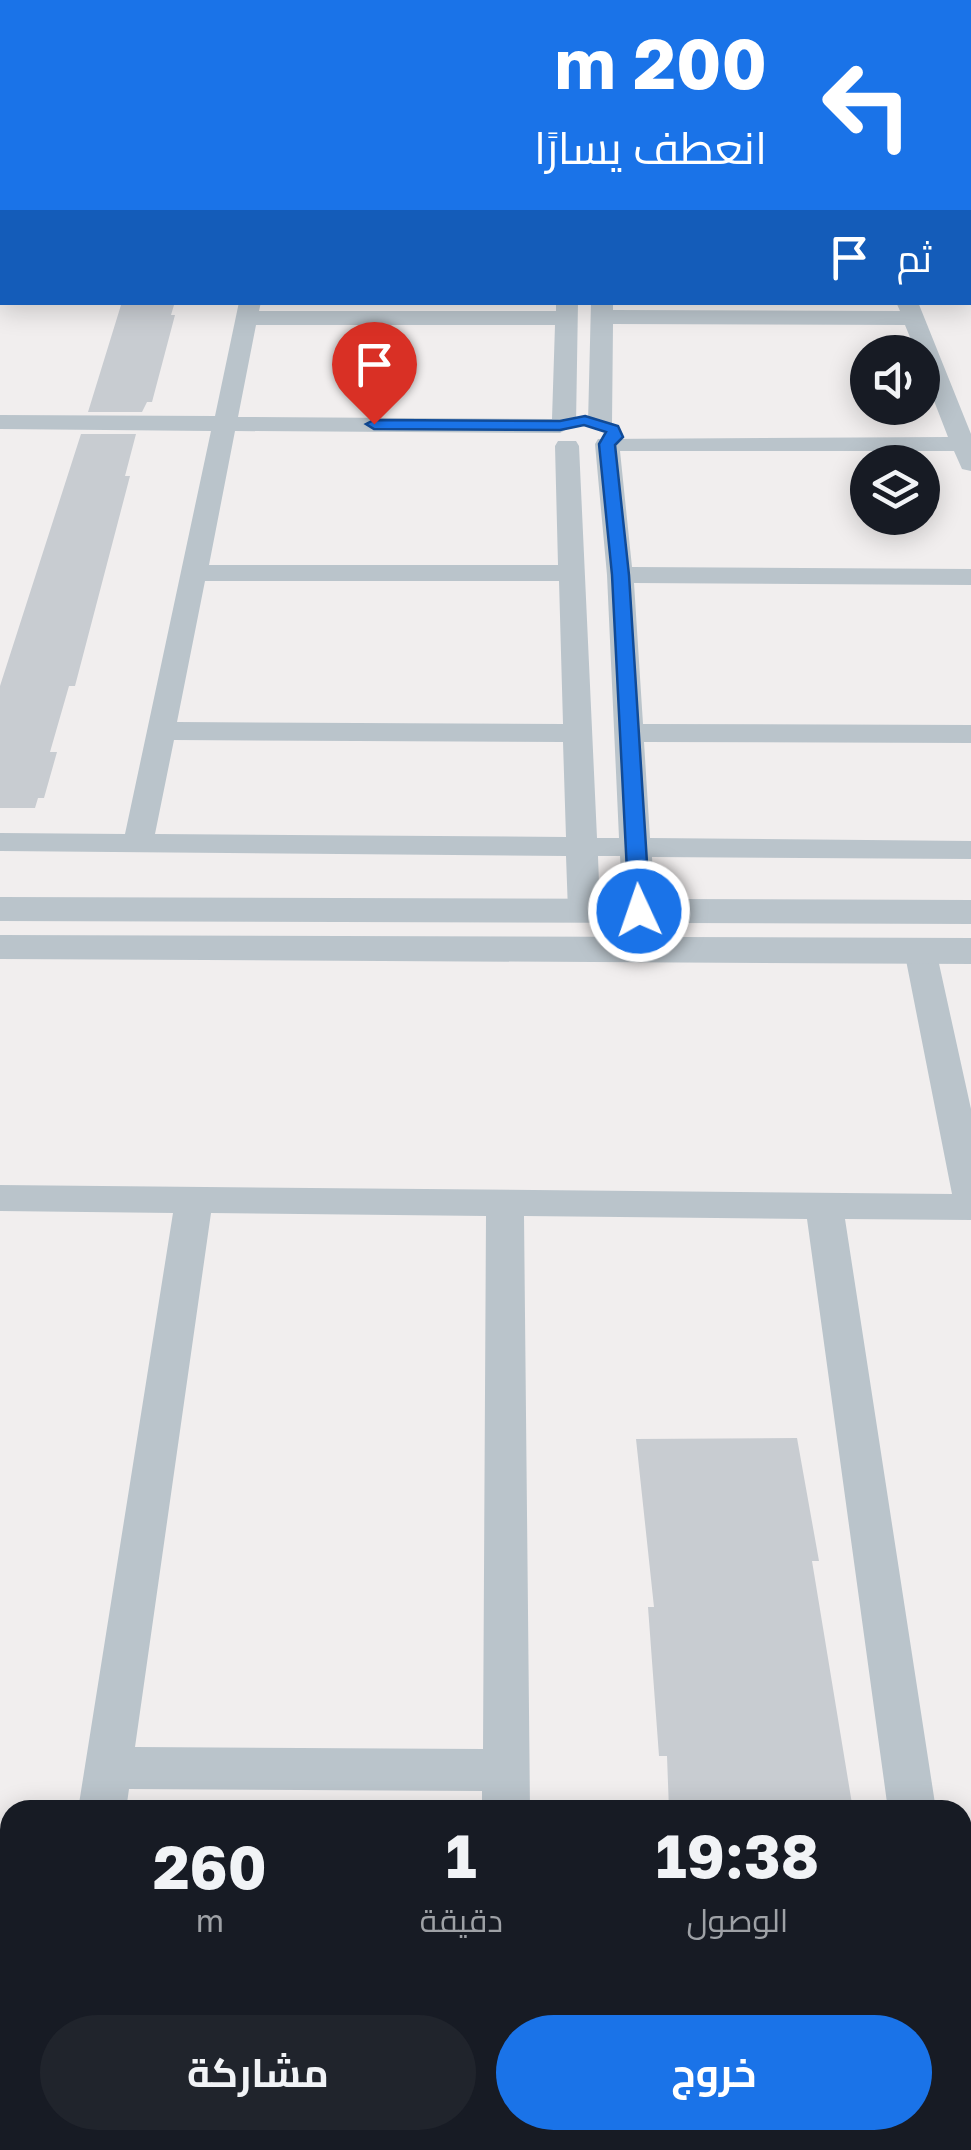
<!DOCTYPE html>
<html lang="ar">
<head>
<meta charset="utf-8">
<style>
	:root { --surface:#171b24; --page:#20242c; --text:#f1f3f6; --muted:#9ea1a6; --accent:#1a73e8 }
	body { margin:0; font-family:"Golos Text",Cairo,sans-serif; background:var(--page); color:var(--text); direction:rtl; height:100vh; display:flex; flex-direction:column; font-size:38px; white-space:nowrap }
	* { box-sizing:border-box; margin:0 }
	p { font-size:32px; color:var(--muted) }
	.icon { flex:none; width:55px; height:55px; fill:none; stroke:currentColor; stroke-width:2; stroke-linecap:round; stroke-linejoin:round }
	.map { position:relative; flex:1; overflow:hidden; direction:ltr }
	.side { position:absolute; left:0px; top:1800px; width:972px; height:350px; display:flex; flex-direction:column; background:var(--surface); border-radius:30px 30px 0 0; box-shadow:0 5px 25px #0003; direction:rtl }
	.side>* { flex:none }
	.banner { position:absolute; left:0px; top:0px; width:972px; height:305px; box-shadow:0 5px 25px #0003; direction:rtl; background:#1a73e8; color:#fff; overflow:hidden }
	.tools { position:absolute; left:850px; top:335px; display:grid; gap:20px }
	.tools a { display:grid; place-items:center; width:90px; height:90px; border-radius:50%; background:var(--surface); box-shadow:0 5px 25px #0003; font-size:50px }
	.pin { position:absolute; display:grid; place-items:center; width:85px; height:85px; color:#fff; margin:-102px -42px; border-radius:50% 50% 50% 0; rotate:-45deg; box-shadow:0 0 10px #0007 }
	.pin .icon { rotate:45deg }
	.me { position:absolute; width:110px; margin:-55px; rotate:357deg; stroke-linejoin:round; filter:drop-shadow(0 0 8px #0008) }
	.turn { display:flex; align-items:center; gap:35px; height:210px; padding:0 40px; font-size:45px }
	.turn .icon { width:130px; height:130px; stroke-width:2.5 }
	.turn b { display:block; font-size:70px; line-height:85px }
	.then { display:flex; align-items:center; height:95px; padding:0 40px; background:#0003; gap:20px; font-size:38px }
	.eta { display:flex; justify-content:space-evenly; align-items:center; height:170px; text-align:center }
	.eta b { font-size:60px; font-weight:700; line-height:70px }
	.action { display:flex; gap:20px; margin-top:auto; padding:20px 40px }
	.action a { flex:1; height:115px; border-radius:60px; background:var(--accent); color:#fff; font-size:40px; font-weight:700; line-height:115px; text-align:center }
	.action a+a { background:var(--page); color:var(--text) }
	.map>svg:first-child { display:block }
</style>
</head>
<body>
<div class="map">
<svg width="971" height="2150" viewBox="0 0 971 2150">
	<rect width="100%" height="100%" fill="#f1eeee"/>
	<!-- building -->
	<path fill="#c8ccd1" d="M121 305H174L171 315H175L152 402H147L142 412H88Z
		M81 434H136L125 476H130L75 686H69L50 752H57L44 798H38L35 808H0V686Z
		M797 1438 819 1561H812L853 1810H669L667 1756H659L648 1607H654L636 1439Z"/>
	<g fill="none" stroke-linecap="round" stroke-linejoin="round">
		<!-- minor -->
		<path fill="#bac4cb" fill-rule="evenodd" d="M0 200H2V212H0Z
			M239 302H261L259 311H556V302H578L576 424 560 433 235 431 209 565H558L555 446 558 441H576L579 446 597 838H619L607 575 595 444 598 439 948 437 922 370V352H916L905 325 613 324 612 423 608 428H592L588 423 591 302H613V310L900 311 896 302H918L971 434V471L962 469 954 451H620L632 567 971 569V585L634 583 643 724 971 725V743L644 742 650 838 971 841V859L652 857 655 911 650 918H628L623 911 620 856H598L600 911 595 918H573L568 911 566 856 0 851V833L125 834 211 431 0 429V415L215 416ZM256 325H555L552 419 238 417ZM205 581H559L563 724 177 722ZM174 740 563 742 566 837 155 834Z
			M920 940 932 943 936 950 971 1109V1220L845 1219 936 1810H888L807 1219 524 1216 530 1810H482V1791L129 1789 126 1810H78L173 1213 0 1211V1185L952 1194 904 950 908 943ZM211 1213 486 1216 483 1749 135 1747Z
			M0 1963H10V2013H0Z
			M962 1982 971 1983V2033L962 2032Z
			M962 2114 971 2117V2150H935L934 2140H962Z
			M26 2140H80L79 2150H25Z
			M479 2140H533V2150H479Z"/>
		<!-- tertiary -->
		<path fill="#bac4cb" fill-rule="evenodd" d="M0 897 971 900V924L0 921Z
			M0 935 971 938V964L0 959Z"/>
	</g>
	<!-- route -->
	<path fill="#1a73e8" stroke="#114b97" stroke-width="2.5" d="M585 416 618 426 623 437 615 445 629 575 650 911 639 918 629 911 612 575 599 444 606 432 584 425 560 430 374 429 366 424 374 420 560 421Z"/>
</svg>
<div class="tools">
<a><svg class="icon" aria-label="sound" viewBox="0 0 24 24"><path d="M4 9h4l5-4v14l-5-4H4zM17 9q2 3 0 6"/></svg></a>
<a><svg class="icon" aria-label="layers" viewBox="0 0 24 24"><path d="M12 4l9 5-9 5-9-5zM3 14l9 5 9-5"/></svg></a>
</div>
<div class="pin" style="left:374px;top:424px;background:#d93025"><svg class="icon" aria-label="arrive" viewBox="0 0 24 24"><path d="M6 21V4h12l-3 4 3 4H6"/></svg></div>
<svg class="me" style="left:639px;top:911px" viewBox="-20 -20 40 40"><circle r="17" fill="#1a73e8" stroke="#fff" stroke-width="3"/><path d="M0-11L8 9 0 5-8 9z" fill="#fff"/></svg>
<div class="banner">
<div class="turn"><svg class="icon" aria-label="left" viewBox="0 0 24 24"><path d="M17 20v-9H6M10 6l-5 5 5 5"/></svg><div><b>200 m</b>انعطف يسارًا</div></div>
<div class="then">ثم<svg class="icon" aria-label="arrive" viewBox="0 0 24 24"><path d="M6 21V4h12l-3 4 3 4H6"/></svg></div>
</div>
<section class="side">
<div class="eta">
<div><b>19:38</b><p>الوصول</p></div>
<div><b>1</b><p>دقيقة</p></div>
<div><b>260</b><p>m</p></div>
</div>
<div class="action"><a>خروج</a><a>مشاركة</a></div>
</section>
</div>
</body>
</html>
